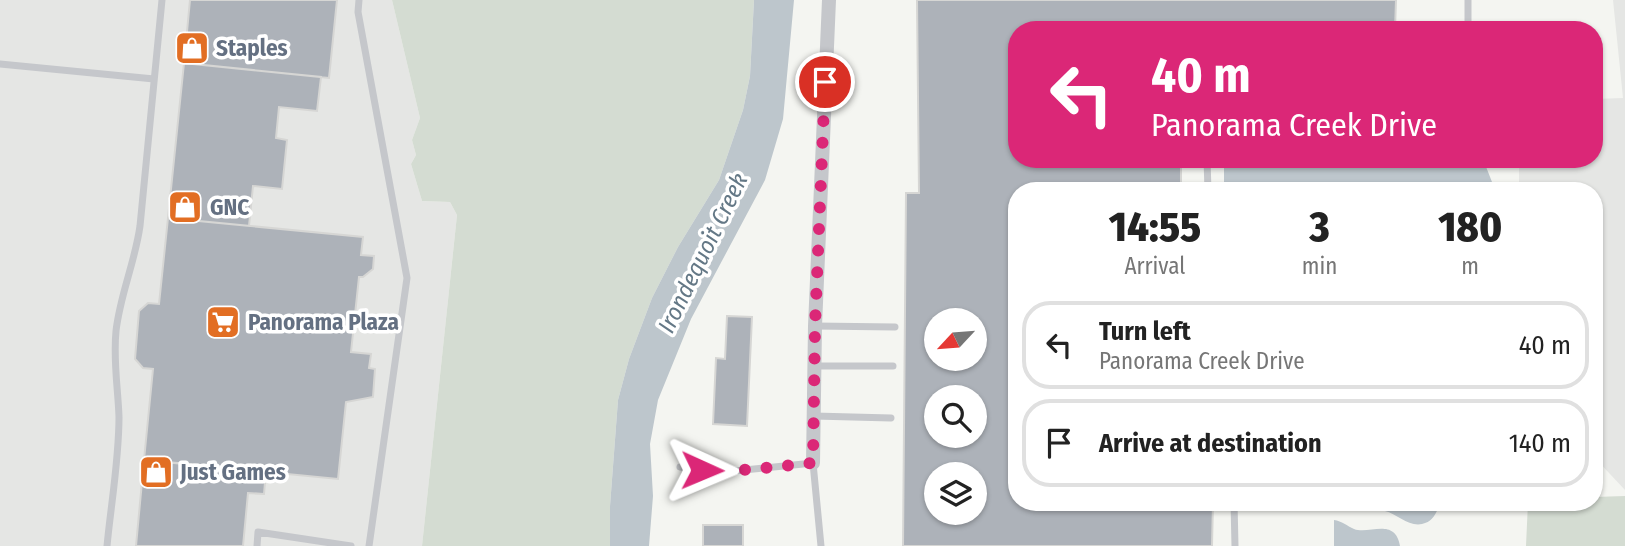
<!DOCTYPE html>
<html lang="en">
<head>
<meta charset="utf-8">
<style>
	:root { --surface:#fff; --page:#f2f2f2; --text:#222; --muted:#767676; --line:#e0e0e0 }
	body { margin:0; font-family:"Fira Sans Condensed",sans-serif; background:var(--page); color:var(--text); height:100vh; display:flex; flex-direction:column; font-size:26px; white-space:nowrap }
	* { box-sizing:border-box; margin:0 }
	p { font-size:23px; color:var(--muted) }
	.icon { flex:none; width:38px; height:38px; fill:none; stroke:currentColor; stroke-width:2; stroke-linecap:round; stroke-linejoin:round }
	.map { position:relative; flex:1; overflow:hidden }
	.side { position:absolute; left:1008px; top:182px; width:595px; height:329px; display:flex; flex-direction:column; background:var(--surface); border-radius:28px; box-shadow:0 2px 5px #0004 }
	.side>* { flex:none }
	.top-card { position:absolute; left:1008px; top:21px; width:595px; height:147px; border-radius:28px; box-shadow:0 2px 5px #0004; background:#db2777; color:#fff; overflow:hidden }
	.needle { width:46px; rotate:244deg }
	.tools { position:absolute; left:924px; top:308px; display:grid; gap:14px }
	.tools a { display:grid; place-items:center; width:63px; height:63px; border-radius:50%; background:var(--surface); box-shadow:0 2px 5px #0004; font-size:35px }
	.pin { position:absolute; display:grid; place-items:center; width:60px; height:60px; color:#fff; margin:-30px; border:4px solid #fff; border-radius:50%; box-shadow:0 2px 7px #0007 }
	.me { position:absolute; width:77px; margin:-38px; rotate:91deg; stroke-linejoin:round; filter:drop-shadow(0 0 5px #0008) }
	.turn { display:flex; align-items:center; gap:24px; height:147px; padding:0 28px; font-size:32px }
	.turn .icon { width:91px; height:91px; stroke-width:2.5 }
	.turn b { display:block; font-size:49px; line-height:60px }
	.eta { display:flex; justify-content:space-evenly; align-items:center; height:119px; text-align:center }
	.eta b { font-size:42px; font-weight:800; line-height:49px }
	ul { padding:0; list-style:none }
	li { display:flex; align-items:center; gap:21px; height:88px; margin:0 14px 10px; padding:0 14px; border:4px solid var(--line); border-radius:28px }
	li div { flex:1 }
	li b { display:block; font-size:26px }
	li em { font-style:normal }
	.map>svg:first-child { display:block }
</style>
</head>
<body>
<div class="map">
<svg width="1625" height="546" viewBox="0 0 1625 546">
	<rect width="100%" height="100%" fill="#f4f5f1"/>
	<!-- built -->
	<path fill="#e5e6e4" d="M0 0H392L420 118 412 140 416 155 411 164 422 201 450 202 457 215 422 546H0Z
		M1613 0H1625V490L1594 457V191H1519V159H1594V99L1623 98Z"/>
	<!-- green -->
	<path fill="#d4dcd2" d="M392 0H754L750 76 743 110 719 180 678 247 652 298 629 359 618 400 610 506V546H422L457 215 450 202 422 201 411 164 416 155 412 140 420 118Z
		M1625 496V546H1526L1528 502H1594V497Z"/>
	<!-- water -->
	<path fill="#bdc6cc" d="M754 0H794L783 119 765 180 691 319 658 400 650 444 653 496 649 546H610V506L618 400 629 359 652 298 678 247 719 180 743 110 750 76Z
		M1224 159H1483L1492 182V191H1224Z
		M1342 502H1435L1438 509C1434 517 1431 522 1422 524 1409 527 1397 514 1385 511 1370 506 1355 514 1342 502Z
		M1334 520C1342 521 1347 526 1354 529 1369 535 1395 517 1400 546H1334Z"/>
	<!-- building -->
	<path fill="#adb2b9" stroke="#d6d6d4" stroke-width="2" fill-rule="evenodd" d="M190 0H337L329 78 184 63Z
		M917 0H1396L1395 30H1017V159H1181V191H1017V502H1213L1212 546H903L906 193H919ZM936 320H975V359H936ZM936 397H975V436H936ZM936 474H975V513H936Z
		M184 63 321 77 317 111 279 107 276 138 287 140 282 189 253 186 249 226 168 218Z
		M168 218 363 237 361 255 374 256 373 269 363 277H359L351 352 371 354 369 368 375 369 373 397 346 402 338 479 144 460 153 369 143 368 135 359 139 311 148 303 159 304Z
		M727 316 752 317 747 426 713 424 716 358 725 359Z
		M144 460 266 471 264 494 248 493 243 546H136Z
		M703 525H743V546H703Z"/>
	<g fill="none" stroke-linecap="round" stroke-linejoin="round">
		<!-- service -->
		<path stroke="#c5c7cb" stroke-width="7" d="M359 0 358 12 407 278 369 546
			M1468 30V0
			M0 64 154 79
			M1207 159 1208 191
			M815 326 895 327
			M815 366H893
			M814 416 891 418
			M680 467 724 472 813 463 821 546
			M1234 502 1235 546
			M107 546C111 504 119 460 119 417 118 388 113 361 116 331 120 295 135 262 140 226L162 0
			M257 546 258 532 351 546"/>
		<!-- minor -->
		<path stroke="#c5c7cb" stroke-width="14" d="M813 463 815 326 829 0"/>
	</g>
	<g fill="none" stroke-linecap="round" stroke-linejoin="round">
		<!-- route -->
		<path stroke="#db2777" stroke-width="12" stroke-dasharray="0 21.6" d="M702 470 723 472 813 463 815 326 825 82"/>
	</g>
	<!-- icons -->
	<defs>
		<g id="shop-square" transform="scale(1.75)"><rect x="-9" y="-9" width="18" height="18" rx="4" fill="#e26e23" stroke="#fff"/><path d="M-5-2.5h2.3a2.7 3.5 0 0 1 5.4 0H5L5.5 6h-11ZM-1.5-2.5h3a1.5 2.3 0 0 0-3 0Z" fill="#fff"/></g>
		<g id="supermarket-square" transform="scale(1.75)"><rect x="-9" y="-9" width="18" height="18" rx="4" fill="#e26e23" stroke="#fff"/><path d="M-6-5.5h2.5l.6 2H6L4.5 2H-2.5L-4.4-4H-6ZM-1.5 3.2a1.3 1.3 0 1 0 .1 0ZM3 3.2a1.3 1.3 0 1 0 .1 0Z" fill="#fff"/></g>
	</defs>
	<g fill-rule="evenodd">
		<use href="#shop-square" x="192" y="48"/>
		<use href="#shop-square" x="185" y="207"/>
		<use href="#supermarket-square" x="223" y="322"/>
		<use href="#shop-square" x="156" y="472"/>
	</g>
	<g text-anchor="middle" dominant-baseline="central" stroke-width="7" stroke-linejoin="round" paint-order="stroke">
		<!-- poi labels -->
		<g font-size="23" font-weight="bold" fill="#647082" stroke="#fff" text-anchor="start">
			<text x="216" y="48">Staples</text>
			<text x="210" y="207">GNC</text>
			<text x="248" y="322">Panorama Plaza</text>
			<text x="180" y="472">Just Games</text>
		</g>
		<!-- water labels -->
		<g font-size="24" font-style="italic" fill="#647886" stroke="#fff">
			<text transform="translate(703 253) rotate(-64)">Irondequoit Creek</text>
		</g>
	</g>
</svg>
<div class="tools">
<a><svg class="needle" viewBox="-14 -14 28 28"><path d="M0-13l5 13h-10z" fill="#e53935"/><path d="M0 13l5-13h-10z" fill="#767676"/></svg></a>
<a><svg class="icon" aria-label="search" viewBox="0 0 24 24"><circle cx="10" cy="10" r="6"/><path d="M15 15l6 6"/></svg></a>
<a><svg class="icon" aria-label="layers" viewBox="0 0 24 24"><path d="M12 4l9 5-9 5-9-5zM3 14l9 5 9-5"/></svg></a>
</div>
<div class="pin" style="left:825px;top:82px;background:#d93025"><svg class="icon" aria-label="arrive" viewBox="0 0 24 24"><path d="M6 21V4h12l-3 4 3 4H6"/></svg></div>
<svg class="me" style="left:702px;top:470px" viewBox="-20 -20 40 40"><path d="M0-17L14 15 0 8-14 15z" fill="#db2777" stroke="#fff" stroke-width="4"/></svg>
<div class="top-card">
<div class="turn"><svg class="icon" aria-label="left" viewBox="0 0 24 24"><path d="M17 20v-9H6M10 6l-5 5 5 5"/></svg><div><b>40 m</b>Panorama Creek Drive</div></div>
</div>
<section class="side">
<div class="eta">
<div><b>14:55</b><p>Arrival</p></div>
<div><b>3</b><p>min</p></div>
<div><b>180</b><p>m</p></div>
</div>
<ul>
<li><svg class="icon" aria-label="left" viewBox="0 0 24 24"><path d="M17 20v-9H6M10 6l-5 5 5 5"/></svg><div><b>Turn left</b><p>Panorama Creek Drive</p></div><em>40 m</em></li>
<li><svg class="icon" aria-label="arrive" viewBox="0 0 24 24"><path d="M6 21V4h12l-3 4 3 4H6"/></svg><div><b>Arrive at destination</b></div><em>140 m</em></li>
</ul>
</section>
</div>
</body>
</html>
